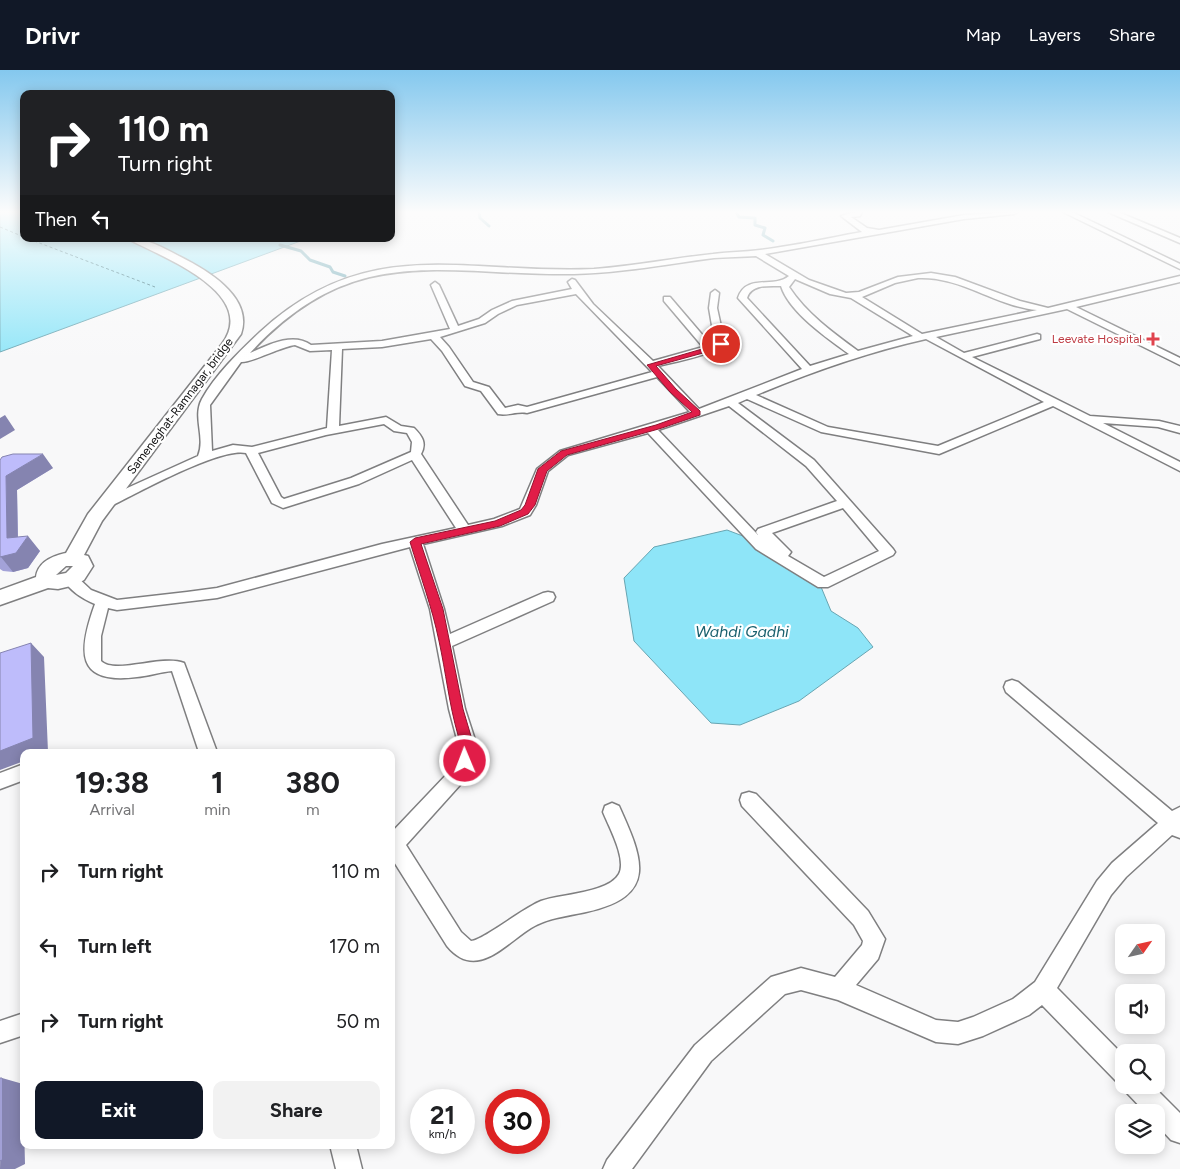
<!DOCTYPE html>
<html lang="en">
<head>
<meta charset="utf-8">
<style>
	:root { --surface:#fff; --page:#f2f2f2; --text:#202124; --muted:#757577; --accent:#111827 }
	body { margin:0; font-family:Figtree,sans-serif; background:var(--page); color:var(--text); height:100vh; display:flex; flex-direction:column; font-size:19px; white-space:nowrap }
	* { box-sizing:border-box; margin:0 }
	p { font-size:16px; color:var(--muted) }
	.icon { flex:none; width:28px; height:28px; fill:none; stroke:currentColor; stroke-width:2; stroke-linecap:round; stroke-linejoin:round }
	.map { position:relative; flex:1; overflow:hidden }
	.sheet { position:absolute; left:20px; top:679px; width:375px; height:400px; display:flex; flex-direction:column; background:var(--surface); border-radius:10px; box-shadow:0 2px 12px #0003 }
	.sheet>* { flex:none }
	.hud { position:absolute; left:20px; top:20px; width:375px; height:152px; border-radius:10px; box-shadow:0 2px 12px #0003; background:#202124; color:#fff; overflow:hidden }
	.needle { width:32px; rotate:56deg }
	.tools { position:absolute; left:1115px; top:854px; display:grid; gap:10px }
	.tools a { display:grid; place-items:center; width:50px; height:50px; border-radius:10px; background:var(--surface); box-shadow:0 2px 12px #0003; font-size:25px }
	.speed { position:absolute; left:410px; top:1019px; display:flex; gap:10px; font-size:25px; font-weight:700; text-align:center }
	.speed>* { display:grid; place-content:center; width:65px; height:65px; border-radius:50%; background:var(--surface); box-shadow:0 2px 12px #0003; line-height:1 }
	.speed small { font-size:12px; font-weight:400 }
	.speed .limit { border:8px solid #d22; background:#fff; color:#111 }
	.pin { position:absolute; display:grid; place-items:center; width:42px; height:42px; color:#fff; margin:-21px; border:2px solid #fff; border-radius:50%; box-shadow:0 1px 5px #0007 }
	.me { position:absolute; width:55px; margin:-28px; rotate:359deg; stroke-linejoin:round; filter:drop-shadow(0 0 4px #0008) }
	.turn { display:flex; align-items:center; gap:18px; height:105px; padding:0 15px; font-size:22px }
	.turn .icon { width:65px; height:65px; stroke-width:2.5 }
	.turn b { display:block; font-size:35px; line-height:42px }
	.then { display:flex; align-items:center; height:48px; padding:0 15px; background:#0003; gap:10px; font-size:19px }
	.eta { display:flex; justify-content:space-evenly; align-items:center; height:85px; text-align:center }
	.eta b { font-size:30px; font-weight:700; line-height:35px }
	.cta { display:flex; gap:10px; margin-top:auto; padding:10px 15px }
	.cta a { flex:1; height:58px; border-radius:10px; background:var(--accent); color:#fff; font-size:20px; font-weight:700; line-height:58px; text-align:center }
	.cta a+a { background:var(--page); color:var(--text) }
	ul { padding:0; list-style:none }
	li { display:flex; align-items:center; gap:15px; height:75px; padding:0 15px }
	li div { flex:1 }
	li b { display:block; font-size:19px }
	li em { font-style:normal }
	header { display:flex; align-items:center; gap:30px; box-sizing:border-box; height:70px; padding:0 25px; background:var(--accent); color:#fff }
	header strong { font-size:24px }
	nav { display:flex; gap:28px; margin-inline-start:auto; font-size:18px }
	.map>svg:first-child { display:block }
</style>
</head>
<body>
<header>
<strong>Drivr</strong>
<nav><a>Map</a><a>Layers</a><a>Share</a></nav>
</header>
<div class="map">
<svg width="1180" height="1099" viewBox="0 0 1180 1099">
	<rect width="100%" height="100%" fill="#f8f8f9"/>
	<!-- water -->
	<path fill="#8ee5f8" stroke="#68a5b2" d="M0 142H24V169H306L0 282Z
		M727 460 777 479 819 512 831 541 858 558 873 577 799 631 740 655 711 653 634 571 624 508 654 477Z"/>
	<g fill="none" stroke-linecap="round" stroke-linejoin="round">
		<!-- stream -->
		<path stroke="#68a5b2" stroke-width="3" d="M479 142 480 148 489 156
			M736 142 739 147 755 148V155L765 158 763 165 773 171
			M280 175 301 181 310 190 330 197 333 202 345 206"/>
		<!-- ferry -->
		<path stroke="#19606e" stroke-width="1" stroke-dasharray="3 2.5" stroke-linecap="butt" d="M0 157 24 167
			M29 169 155 217"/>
		<!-- street casing -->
		<g stroke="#7f7f80" stroke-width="3">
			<path id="street" d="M855 142H862L860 146 851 147 867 158 879 160 964 145 1018 142 1014 144 964 149 765 184 809 210 846 223 859 222 898 207 931 203 955 207 1020 231 1048 238 1180 206V212L1076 237 1180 288V295L1067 239 936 267 964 283 1037 264 1040 265V269L972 287 1090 346 1159 351 1180 356V363L1158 357 1103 353 1180 392V401L1053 336 939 384 821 362 747 329 738 333 814 390 893 479 895 482 893 485 828 517H818L756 479 648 363 568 385 548 401 536 435 530 445 502 456 423 474 444 539 450 564 543 523 548 522 553 523 555 527 553 531 452 576 465 639 476 673 474 691 460 715 406 775 461 862 471 871C482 871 523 838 541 831 560 824 609 823 619 804 627 789 609 757 603 742L605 736 612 733 619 736C643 789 659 826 586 842 567 846 548 848 531 858 504 875 476 911 447 876L391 787V763L448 703 456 689 458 673 449 639 430 539 410 477 217 528 117 540 108 538 101 566V591C115 605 162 584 184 593L217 682H199L172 601C160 602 149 606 137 607 75 615 78 581 95 534 83 529 70 521 63 509L65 505H75L91 520 117 530 187 522 217 518 382 474 456 458 412 390 359 414 283 438 272 433 246 383C221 377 139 422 113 435L108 436 102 432 103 429 198 386C206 367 192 347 202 329 216 304 239 282 260 262 369 162 465 205 594 199 634 196 674 188 713 184 729 182 744 182 760 180 794 176 828 168 862 162L841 146ZM756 186 789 206C774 219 746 203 738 228L802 299 699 339 658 296C675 292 714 284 725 275L717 238 719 223 715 220 711 223 709 238 715 273 711 275 670 227H664V231L703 277 653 291 593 234 575 210 572 209 568 212 572 219 512 231 492 240 479 249 458 256 439 215 435 212 431 215 450 259 382 271 311 275C293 262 268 275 250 283 355 170 440 206 574 204 621 203 667 194 714 188 728 187 742 187 756 186ZM918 208C961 206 995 236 1037 240L922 264 862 227 895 213ZM795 209 830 224 851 228 913 266 858 281C832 262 807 244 789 217ZM781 216C789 242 827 268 849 284L810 296 747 228C751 214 769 216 781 216ZM576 224 652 302 527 337 518 335 505 338 489 317 473 312 449 277 440 267 485 253 498 244 517 235ZM431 269 442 281 465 316 481 321 498 344C508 346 517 341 527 343L657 307 690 342 560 381 537 399 520 439 494 449 468 455 421 384C427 373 422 366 414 358L401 356 386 347 339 356 342 279 382 277ZM926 269 1044 332 938 376 828 357 756 325C811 302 868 282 926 269ZM295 275 310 281 332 280 327 358 252 377 233 375 212 381 210 335 241 292C251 293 280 277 295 275ZM729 336 806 396 837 431 758 459 756 462 758 465 658 360ZM384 354 394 361 407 363 412 372 411 382 351 408 284 429 281 427 258 383 326 365ZM843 438 879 481 824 507 788 486 791 482 772 463Z
				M1063 142H1072L1180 194V199Z
				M1108 142H1118L1180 168V173Z
				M1012 610 1018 612 1172 741 1180 737V768L1172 765 1126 807 1111 825 1057 918 1124 986V1015H1152L1180 1043V1073L1171 1070 1156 1054V1042H1145L1127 1023 1123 1015 1116 1011 1042 935 1029 945 983 966 958 974 936 972 838 930 801 920 785 924 711 991 632 1099H603L607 1090 695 975 771 907 801 898 835 907 862 875 863 871 854 855 742 736 740 730 742 724 749 722 756 724 868 841 885 869 878 889 856 915 936 950 958 952 973 947 1013 929 1035 912 1097 811 1112 793 1158 753 1006 622 1004 617 1006 612Z
				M24 694V710L0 719V703Z
				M24 943V965L0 973V951Z
				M330 1075H356L362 1099H336Z"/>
		</g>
		<!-- secondary casing -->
		<g stroke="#7f7f80" stroke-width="3">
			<path id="secondary" d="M131 169C148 169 162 177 177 185 205 199 254 226 241 264L102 451 84 485 88 486 93 496 84 510 75 515 58 519 48 518 0 535V520L36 507C38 492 52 486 66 483L88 444 222 274C259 224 165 188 132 171ZM66 496H73L66 503 56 505Z"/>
		</g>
		<!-- street -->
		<use href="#street" fill="#fff" fill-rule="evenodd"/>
		<!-- secondary -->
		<use href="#secondary" fill="#fff" fill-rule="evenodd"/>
	</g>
	<!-- wall -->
	<path fill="#a3a2d8" d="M0 390 53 398 17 420 18 467 40 481 28 498 13 502 3 501 0 499Z"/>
	<!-- shaded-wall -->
	<path fill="#8584b0" d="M5 345 15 360 0 369V348Z
		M43 384 53 398 17 420 18 480 28 466 40 481 28 498 13 502 1 487 7 468 6 406Z
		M31 573 44 587 48 682H24V691L0 700V681Z
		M2 1008 23 1014 25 1094 15 1099H0Z"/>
	<!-- building -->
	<path fill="#bebcfb" stroke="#8584b0" d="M13 384H43L6 406 7 468 28 466 16 483 0 487V390L2 387Z
		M31 573 33 668 0 681V583Z
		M0 1008H2V1090L0 1091Z"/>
	<!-- sky -->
	<linearGradient id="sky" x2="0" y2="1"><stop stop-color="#84c8ee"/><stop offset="0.48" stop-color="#fcfcfc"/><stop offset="1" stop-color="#fcfcfc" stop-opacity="0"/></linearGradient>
	<rect width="1180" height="296" fill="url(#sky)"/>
	<!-- route -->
	<path fill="#e11d48" stroke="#92132f" d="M718 273 725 274 721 278 656 296 676 319 700 341V345L662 358 567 385 547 401 535 435 528 444 500 456 421 474 443 539 463 639 473 673 470 695 465 697 460 695C456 686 461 675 458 665 449 634 446 603 439 571 432 537 420 505 410 472L415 468 495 451 521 440 525 435 538 399 561 381 656 355 692 342 670 322 647 295 716 275Z"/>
	<!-- markers -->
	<path fill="#e0444e" stroke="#fff" stroke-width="2" d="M1150.5 261.5h5v5h5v5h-5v5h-5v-5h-5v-5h5z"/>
	<g text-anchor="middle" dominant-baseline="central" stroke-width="4.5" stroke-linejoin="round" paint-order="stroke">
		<!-- far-health labels -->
		<g font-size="12" fill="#be3a42" stroke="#fff" text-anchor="end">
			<text x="1142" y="269">Leevate Hospital</text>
		</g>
		<!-- far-street labels -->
		<g font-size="12" fill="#0f0f10" stroke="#fff">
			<text transform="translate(180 336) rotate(-53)">Sameneghat-Ramnagar, bridge</text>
		</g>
		<!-- water labels -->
		<g font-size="16" font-style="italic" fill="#19606e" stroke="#fff">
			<text x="742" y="561">Wahdi Gadhi</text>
		</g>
	</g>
</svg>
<div class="tools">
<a><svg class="needle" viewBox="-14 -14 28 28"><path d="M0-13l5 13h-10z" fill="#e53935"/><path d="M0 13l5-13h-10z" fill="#757577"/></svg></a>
<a><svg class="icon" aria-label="sound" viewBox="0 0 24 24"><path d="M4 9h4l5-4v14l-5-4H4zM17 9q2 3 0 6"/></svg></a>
<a><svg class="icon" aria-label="search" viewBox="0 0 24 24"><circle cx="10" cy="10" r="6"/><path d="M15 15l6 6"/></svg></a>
<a><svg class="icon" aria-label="layers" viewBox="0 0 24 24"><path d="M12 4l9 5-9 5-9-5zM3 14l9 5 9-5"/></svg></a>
</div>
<div class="speed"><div>21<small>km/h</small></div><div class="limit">30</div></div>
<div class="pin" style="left:721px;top:274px;background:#d93025"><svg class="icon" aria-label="arrive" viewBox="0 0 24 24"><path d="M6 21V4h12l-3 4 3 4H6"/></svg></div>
<svg class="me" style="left:465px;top:691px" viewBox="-20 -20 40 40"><circle r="17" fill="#e11d48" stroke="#fff" stroke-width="3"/><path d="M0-11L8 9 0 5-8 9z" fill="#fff"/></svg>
<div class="hud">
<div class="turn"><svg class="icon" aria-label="right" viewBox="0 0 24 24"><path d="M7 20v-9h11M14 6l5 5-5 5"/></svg><div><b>110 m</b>Turn right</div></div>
<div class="then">Then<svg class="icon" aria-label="left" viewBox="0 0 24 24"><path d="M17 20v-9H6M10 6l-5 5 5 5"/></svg></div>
</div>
<section class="sheet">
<div class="eta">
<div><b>19:38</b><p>Arrival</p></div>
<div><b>1</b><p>min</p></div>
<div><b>380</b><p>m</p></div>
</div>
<ul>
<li><svg class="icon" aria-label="right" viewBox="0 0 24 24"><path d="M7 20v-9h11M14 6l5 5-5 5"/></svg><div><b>Turn right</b></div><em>110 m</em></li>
<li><svg class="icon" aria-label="left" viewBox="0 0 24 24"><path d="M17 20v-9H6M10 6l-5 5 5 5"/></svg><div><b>Turn left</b></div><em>170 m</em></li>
<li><svg class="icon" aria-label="right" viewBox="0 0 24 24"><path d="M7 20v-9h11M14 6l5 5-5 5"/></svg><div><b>Turn right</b></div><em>50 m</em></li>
</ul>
<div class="cta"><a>Exit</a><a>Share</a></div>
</section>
</div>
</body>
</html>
